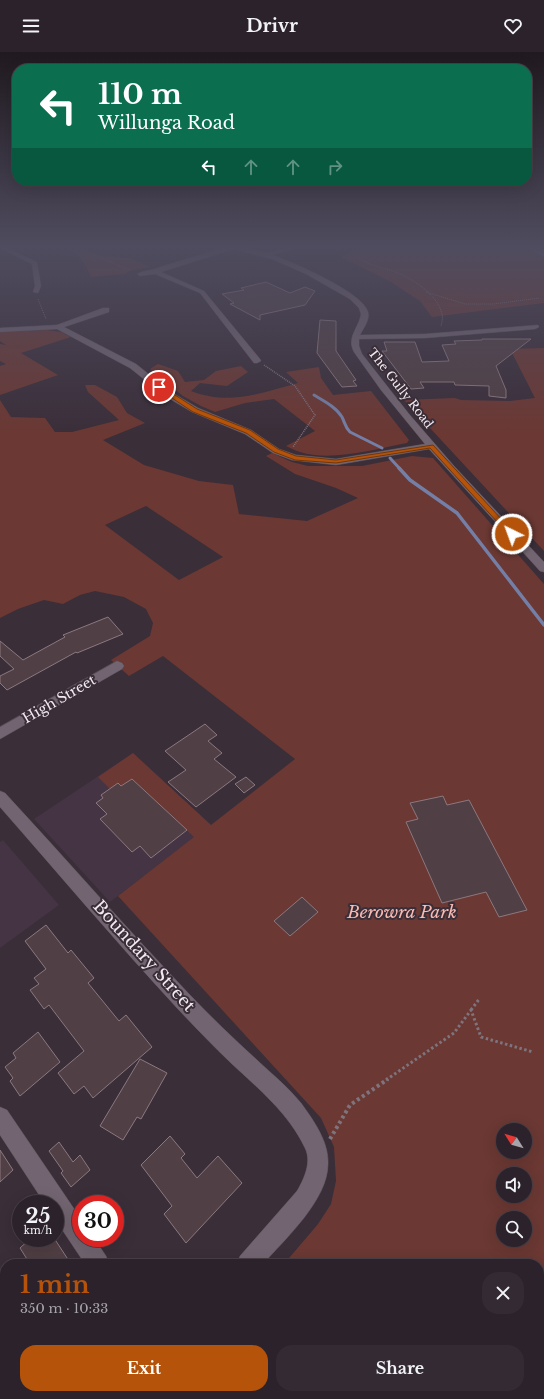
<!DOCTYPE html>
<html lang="en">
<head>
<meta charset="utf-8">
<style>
	:root { --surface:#2c222b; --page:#342a33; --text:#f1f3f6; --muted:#a6a4a9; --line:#483f47; --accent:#b45309 }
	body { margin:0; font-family:"Libre Baskerville",serif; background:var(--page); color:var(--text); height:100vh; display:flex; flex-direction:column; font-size:15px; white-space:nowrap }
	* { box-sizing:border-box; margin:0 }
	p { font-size:13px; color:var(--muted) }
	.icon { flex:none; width:22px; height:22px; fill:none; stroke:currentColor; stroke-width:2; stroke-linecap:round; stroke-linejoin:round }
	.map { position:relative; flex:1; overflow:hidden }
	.drawer { position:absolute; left:0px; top:1207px; width:544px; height:140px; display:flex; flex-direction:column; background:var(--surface); border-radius:16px 16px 0 0; box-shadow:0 4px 16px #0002,0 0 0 1px var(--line) }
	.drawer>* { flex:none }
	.banner { position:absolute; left:12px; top:12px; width:520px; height:122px; border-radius:16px; box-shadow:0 4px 16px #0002,0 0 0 1px var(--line); background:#0b6e4f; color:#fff; overflow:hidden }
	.needle { width:26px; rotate:307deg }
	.buttons { position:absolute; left:496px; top:1071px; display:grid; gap:8px }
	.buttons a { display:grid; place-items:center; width:36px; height:36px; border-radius:50%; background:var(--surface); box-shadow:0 4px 16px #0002,0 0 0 1px var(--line); font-size:20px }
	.speed { position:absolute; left:12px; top:1143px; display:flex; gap:8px; font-size:20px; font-weight:700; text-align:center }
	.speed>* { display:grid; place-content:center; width:52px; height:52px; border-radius:50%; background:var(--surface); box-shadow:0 4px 16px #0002,0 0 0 1px var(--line); line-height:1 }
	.speed small { font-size:10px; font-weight:400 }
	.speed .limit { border:6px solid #d22; background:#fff; color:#111 }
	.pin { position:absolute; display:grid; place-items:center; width:34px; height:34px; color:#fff; margin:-17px; border:2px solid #fff; border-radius:50%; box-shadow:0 1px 4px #0007 }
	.me { position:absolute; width:44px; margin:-22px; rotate:318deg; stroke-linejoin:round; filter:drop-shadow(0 0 3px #0008) }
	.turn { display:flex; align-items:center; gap:14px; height:84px; padding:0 20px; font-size:18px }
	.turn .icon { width:52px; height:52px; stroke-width:2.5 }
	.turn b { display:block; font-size:28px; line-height:34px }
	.lanes { display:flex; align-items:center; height:38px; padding:0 20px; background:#0003; justify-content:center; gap:20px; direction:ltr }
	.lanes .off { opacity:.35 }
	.round { display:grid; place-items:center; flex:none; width:42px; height:42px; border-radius:16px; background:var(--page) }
	.headline { display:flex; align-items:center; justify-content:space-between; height:68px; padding:0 20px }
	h1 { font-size:24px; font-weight:800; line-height:30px; color:var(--accent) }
	.button { display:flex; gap:8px; margin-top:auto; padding:8px 20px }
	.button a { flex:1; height:46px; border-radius:16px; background:var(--accent); color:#fff; font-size:16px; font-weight:800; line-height:46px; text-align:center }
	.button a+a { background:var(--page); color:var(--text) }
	header { display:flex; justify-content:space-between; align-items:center; height:52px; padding:0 20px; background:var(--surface); font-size:18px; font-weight:800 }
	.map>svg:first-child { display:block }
</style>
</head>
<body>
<header><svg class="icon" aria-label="menu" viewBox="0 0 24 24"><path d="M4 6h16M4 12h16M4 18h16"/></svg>Drivr<svg class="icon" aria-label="heart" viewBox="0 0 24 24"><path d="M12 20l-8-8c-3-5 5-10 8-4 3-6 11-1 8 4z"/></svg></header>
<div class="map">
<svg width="544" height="1347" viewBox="0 0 544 1347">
	<rect width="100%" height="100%" fill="#3a2e39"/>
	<!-- built -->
	<path fill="#453444" d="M133 701 211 773 110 850 34 767Z
		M3 788 59 853 0 896V790Z"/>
	<!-- green -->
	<path fill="#6b3833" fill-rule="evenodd" d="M62 193H74L99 203 128 206 150 215 131 218 125 222 91 225C81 202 80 205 62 193Z
		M353 193H521L544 206V251L432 265 420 249 391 230 341 205 355 196Z
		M47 278 61 280 71 285 21 301 58 323 0 343V314L6 312 0 309V292L6 293 0 289V280Z
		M544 296V499L404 348 455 346 461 348 510 349 535 346 510 297Z
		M158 312 178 319 185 330 204 328 216 319 241 314 248 320 227 334 200 331 191 339C230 354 261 341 298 331L286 320 319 315 321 326 333 343 371 339 409 388 407 391C376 397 331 410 300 400 296 399 291 396 286 394L315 379 274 347 245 351 215 360 201 354 183 344 150 317Z
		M85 333H95L117 345 127 361 145 371 103 388 144 413 199 429 233 433 239 462 307 469 358 446 336 436 295 422 266 404 272 401 292 410 308 414H362L412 404 433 406 544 532V1347H303L299 1342H539V1212H284L318 1172 331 1152 336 1129 334 1095 321 1066 118 844 194 785 132 727 121 734 118 731 110 737 98 725 133 701 211 773 295 707 163 604 129 624 111 608 150 584 153 571 146 557 124 545 95 539 80 543 63 552 44 548 18 557 0 566V348L11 365 45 366 55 380H72L119 368 88 340ZM146 454 223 505 179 528 105 473ZM503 1078H525V1100H503ZM503 1122H525V1144H503ZM503 1166H525V1188H503Z"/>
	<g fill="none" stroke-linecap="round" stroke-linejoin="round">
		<!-- stream-far1 -->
		<path stroke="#747fa7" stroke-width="3" d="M314 343C324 349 336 355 342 365 345 371 345 375 350 380L382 396
			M390 406 400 417"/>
		<!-- stream -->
		<path stroke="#747fa7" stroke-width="3.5" d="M399 416 410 428 457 461 544 573"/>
	</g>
	<!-- building -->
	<path fill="#503f44" stroke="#8c787f" d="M266 230 290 241 305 235 315 239 305 253 260 263V268L230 252 234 251 222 242 244 238 241 236Z
		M320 268 336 269V299L356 328 353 329 357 334 342 335 317 301Z
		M482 287H531L496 314 506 338V346L489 344V334L455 333 454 330H420L424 336 411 337 382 299H387L384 290H415L422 310 449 309 442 293 456 292 454 289 482 288Z
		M108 565 123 582 77 601 76 600 7 638 0 631V624L14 617 0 604V589L23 608 65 585 63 583Z
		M205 672 217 683 208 689 222 701 214 707 236 725 196 755 168 730 186 718 165 699Z
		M246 725 255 733 244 741 235 732Z
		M132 727 187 778 151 806 140 794 132 800 100 767 107 762 96 751 103 746 101 743 118 731 121 734Z
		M443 744 447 753 469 748 527 858 499 865 486 840 442 851 406 770 418 767 410 751Z
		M302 845 318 860 290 884 274 869Z
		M46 873 68 901 71 898 94 926 88 931 119 969 126 963 152 995 93 1046 84 1034 74 1042 58 1021 84 999 49 953 44 957 30 938 39 932 34 926 46 917 25 889Z
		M38 980 60 1010 20 1044 10 1029 13 1026 5 1015 16 1006 13 1001Z
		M140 1007 167 1021 141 1067 137 1065 123 1088 100 1074Z
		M170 1084 185 1102 181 1106 197 1126 218 1104 242 1131 186 1191 164 1162 172 1154 141 1113Z
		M59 1090 73 1110 80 1103 90 1118 71 1135 61 1121 63 1119 49 1099Z
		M0 1098 13 1118 0 1130Z
		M31 1186H54L71 1212H30L20 1196Z"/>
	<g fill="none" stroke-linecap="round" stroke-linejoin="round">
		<!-- street casing -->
		<g stroke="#574d56" stroke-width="1">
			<path id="street" d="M0 193 37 210 41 234 38 241 33 240 35 234 32 212 0 196Z
				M222 193H232L266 201 295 194V196L273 203C292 210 363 240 368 260 370 268 364 275 360 283L425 282 538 273 539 275 535 277 425 286 359 287V294L362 302 409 362 454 414 544 510V520L540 519 429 397 336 413 292 408 273 401 245 382 192 360 165 344 130 316 57 277 0 280V276L57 273 103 256H109V260L64 275 136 312 171 340 198 356 251 378 279 397 296 403 336 407 425 392 381 338 354 300C346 285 359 276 361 262L359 256 350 247 306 222 272 207 234 197 161 220 204 239 260 307 261 309 257 311H254L200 241 155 222 140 224 137 222C143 218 152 219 160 215L226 195Z
				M117 609 122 611 124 614 122 617 0 687V675Z
				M0 739 5 741C67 808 127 877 190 943 211 965 234 987 257 1008 272 1022 288 1035 301 1051 314 1069 329 1090 328 1112 328 1148 285 1187 263 1212H237L240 1204 297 1139C304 1127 312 1110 305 1096 289 1062 259 1037 232 1012 213 994 195 975 177 956 116 890 59 822 0 755Z
				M0 1055 7 1058 81 1167V1186H94L106 1204 109 1212H85L55 1167V1152H45L0 1083Z
				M119 1342H146L144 1347H116Z"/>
		</g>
		<!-- primary casing -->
		<g stroke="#574d56" stroke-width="1">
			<path id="primary" d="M522 193H534L544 198V205Z"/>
		</g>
		<!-- path-far3 -->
		<path stroke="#7e747d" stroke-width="1" stroke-dasharray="1 1" stroke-linecap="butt" d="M69 193 132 219
			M370 193 358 202V205C369 214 382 215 395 220 412 226 438 243 442 262 443 266 442 270 441 274
			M426 240 465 252H493L540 246
			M38 247 46 267"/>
		<!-- path-far2 -->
		<path stroke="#7e747d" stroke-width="1.5" stroke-dasharray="1 1" stroke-linecap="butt" d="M264 313 295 334 315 363 293 395"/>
		<!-- path-far1 -->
		<path stroke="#7e747d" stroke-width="3" stroke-dasharray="2.5 2.5" stroke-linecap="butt" d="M471 958 480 946
			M386 1028 454 981 471 958 481 985 533 1000"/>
		<!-- path -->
		<path stroke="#7e747d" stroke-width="4" stroke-dasharray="3 3" stroke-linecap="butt" d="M330 1087 350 1053 388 1027
			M294 1342 298 1347"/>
		<!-- street -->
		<use href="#street" fill="#726571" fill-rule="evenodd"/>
		<!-- primary -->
		<use href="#primary" fill="#886daf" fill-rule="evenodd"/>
	</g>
	<!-- sky -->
	<linearGradient id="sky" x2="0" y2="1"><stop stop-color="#20191f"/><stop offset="0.51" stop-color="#4f4c5f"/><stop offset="1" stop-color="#4f4c5f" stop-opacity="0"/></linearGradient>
	<rect width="544" height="381" fill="url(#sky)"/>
	<!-- route -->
	<path fill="#b45309" stroke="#753606" d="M157 334H161L197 357 250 378 278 397 296 404 336 408 433 393 515 482 514 483H509L430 396 336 411 295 408 274 400 246 381 193 360 157 336Z"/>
	<g text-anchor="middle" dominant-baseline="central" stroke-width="4" stroke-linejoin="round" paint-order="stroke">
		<!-- far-street labels -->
		<g font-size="12" fill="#f1e9f0" stroke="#3a2e39">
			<text transform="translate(401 336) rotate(52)">The Gully Road</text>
		</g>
		<!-- street labels -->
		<g font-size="14" fill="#f1e9f0" stroke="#3a2e39">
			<text transform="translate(59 647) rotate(-30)">High Street</text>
		</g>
		<!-- near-park labels -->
		<g font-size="17" font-style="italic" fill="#f9bab2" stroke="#3a2e39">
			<text x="402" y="860">Berowra Park</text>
		</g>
		<!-- near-street labels -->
		<g font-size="17" fill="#f1e9f0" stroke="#3a2e39">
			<text transform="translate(144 904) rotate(48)">Boundary Street</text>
		</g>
	</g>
</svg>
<div class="buttons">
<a><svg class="needle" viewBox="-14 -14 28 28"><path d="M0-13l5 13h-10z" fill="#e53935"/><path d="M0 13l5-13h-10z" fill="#a6a4a9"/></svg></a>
<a><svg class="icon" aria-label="sound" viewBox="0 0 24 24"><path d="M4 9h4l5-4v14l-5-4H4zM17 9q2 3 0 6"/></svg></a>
<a><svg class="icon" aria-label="search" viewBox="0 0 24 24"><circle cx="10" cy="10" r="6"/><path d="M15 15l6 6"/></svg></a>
</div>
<div class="speed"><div>25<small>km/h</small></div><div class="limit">30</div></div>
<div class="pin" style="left:159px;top:335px;background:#d93025"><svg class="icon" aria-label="arrive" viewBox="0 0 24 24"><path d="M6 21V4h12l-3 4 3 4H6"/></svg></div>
<svg class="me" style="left:512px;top:482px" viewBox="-20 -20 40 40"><circle r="17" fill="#b45309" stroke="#fff" stroke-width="3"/><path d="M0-11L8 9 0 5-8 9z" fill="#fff"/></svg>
<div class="banner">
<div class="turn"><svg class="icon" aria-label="left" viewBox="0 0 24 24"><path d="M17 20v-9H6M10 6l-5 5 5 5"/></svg><div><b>110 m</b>Willunga Road</div></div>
<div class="lanes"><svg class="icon" aria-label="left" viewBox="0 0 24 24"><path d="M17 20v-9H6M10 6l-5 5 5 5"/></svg><svg class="icon off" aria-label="ahead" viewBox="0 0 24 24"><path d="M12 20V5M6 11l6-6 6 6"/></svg><svg class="icon off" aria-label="ahead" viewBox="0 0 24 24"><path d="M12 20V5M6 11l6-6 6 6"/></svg><svg class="icon off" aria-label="right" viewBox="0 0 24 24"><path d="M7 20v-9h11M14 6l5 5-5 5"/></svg></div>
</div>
<section class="drawer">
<div class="headline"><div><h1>1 min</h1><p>350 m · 10:33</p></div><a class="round"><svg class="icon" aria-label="close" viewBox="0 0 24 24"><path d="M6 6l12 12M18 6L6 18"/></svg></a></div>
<div class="button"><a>Exit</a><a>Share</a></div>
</section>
</div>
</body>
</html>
